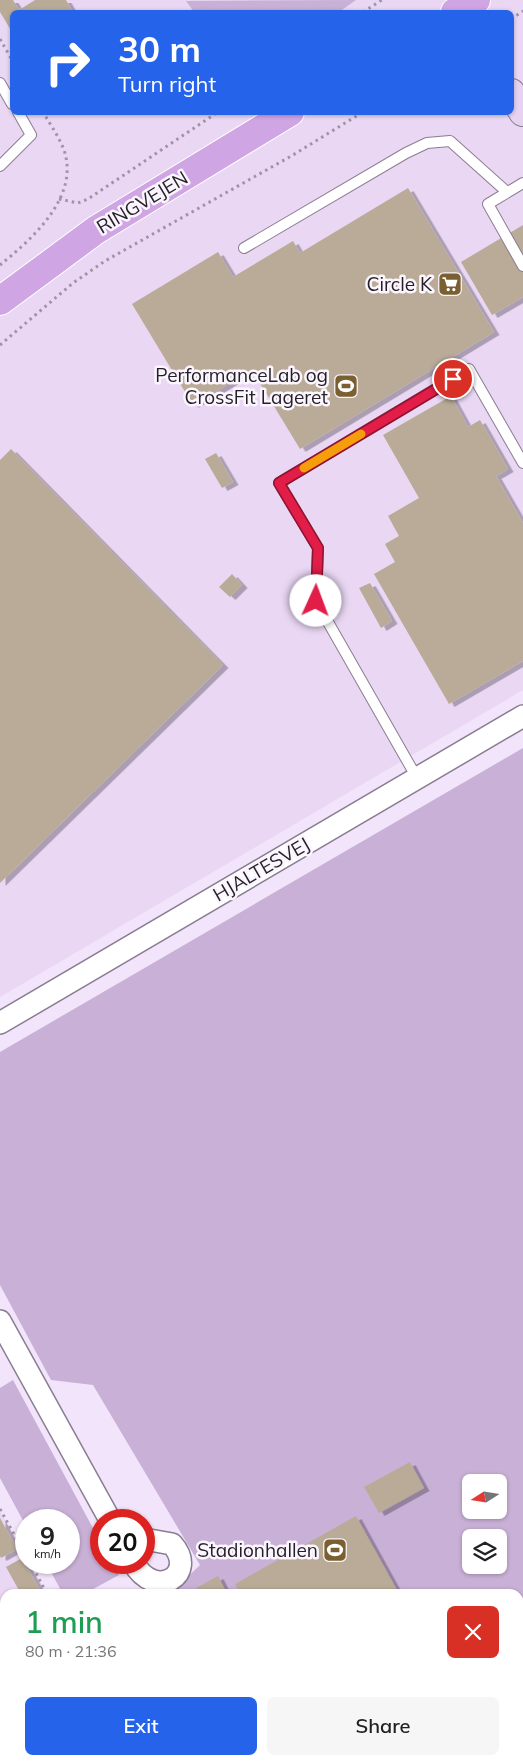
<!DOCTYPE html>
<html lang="en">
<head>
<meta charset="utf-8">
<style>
	:root { --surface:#fff; --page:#f6f6f6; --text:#202124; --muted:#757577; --accent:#2563eb }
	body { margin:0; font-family:Mulish,sans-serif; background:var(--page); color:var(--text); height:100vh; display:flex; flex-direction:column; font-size:19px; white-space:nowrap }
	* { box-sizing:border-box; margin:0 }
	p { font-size:16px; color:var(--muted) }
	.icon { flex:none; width:28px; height:28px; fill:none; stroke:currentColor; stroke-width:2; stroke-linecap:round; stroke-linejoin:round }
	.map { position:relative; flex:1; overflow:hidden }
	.panel { position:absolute; left:0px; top:1589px; width:524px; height:176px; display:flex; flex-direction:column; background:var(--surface); border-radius:15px 15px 0 0; box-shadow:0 1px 4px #0004 }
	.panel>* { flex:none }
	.hud { position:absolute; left:10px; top:10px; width:504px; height:105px; border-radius:8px; box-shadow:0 1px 4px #0004; background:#2563eb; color:#fff; overflow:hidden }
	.needle { width:32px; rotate:258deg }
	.controls { position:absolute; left:462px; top:1474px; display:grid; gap:10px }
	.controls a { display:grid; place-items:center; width:45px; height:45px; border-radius:8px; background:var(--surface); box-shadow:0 1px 4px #0004; font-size:25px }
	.speed { position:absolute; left:15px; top:1509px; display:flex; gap:10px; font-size:25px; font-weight:700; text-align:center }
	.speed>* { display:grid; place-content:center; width:65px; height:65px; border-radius:50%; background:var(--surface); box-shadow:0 1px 4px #0004; line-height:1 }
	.speed small { font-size:12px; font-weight:400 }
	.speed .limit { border:8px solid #d22; background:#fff; color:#111 }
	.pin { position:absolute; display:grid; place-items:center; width:42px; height:42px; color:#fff; margin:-21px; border:2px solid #fff; border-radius:50%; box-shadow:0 1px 5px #0007 }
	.me { position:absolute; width:55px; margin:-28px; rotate:2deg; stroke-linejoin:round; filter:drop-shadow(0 0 4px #0008) }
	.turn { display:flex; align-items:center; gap:18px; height:105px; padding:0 25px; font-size:22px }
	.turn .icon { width:65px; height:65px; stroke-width:2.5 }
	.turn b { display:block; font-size:35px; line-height:42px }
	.round { display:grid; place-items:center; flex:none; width:52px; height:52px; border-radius:8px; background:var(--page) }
	.head { display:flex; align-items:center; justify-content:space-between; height:85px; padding:0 25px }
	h1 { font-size:30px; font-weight:600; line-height:38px; color:#1e9e55 }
	.button { display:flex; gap:10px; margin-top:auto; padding:10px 25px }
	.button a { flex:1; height:58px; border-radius:8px; background:var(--accent); color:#fff; font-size:20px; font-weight:600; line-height:58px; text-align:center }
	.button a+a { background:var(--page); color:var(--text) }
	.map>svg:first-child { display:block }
</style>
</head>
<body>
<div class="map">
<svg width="523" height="1764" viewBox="0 0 523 1764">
	<defs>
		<filter id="shadow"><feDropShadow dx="5.5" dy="3" stdDeviation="0" flood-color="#0004"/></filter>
	</defs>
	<rect width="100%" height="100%" fill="#f2e4fa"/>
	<!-- built -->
	<path fill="#e9d7f3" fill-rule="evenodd" d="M0 0H523V690L0 997ZM12 12H511V112H12Z
		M0 1511 26 1557V1562L29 1563 47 1594H5V1760H143L145 1764H0Z"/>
	<!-- green -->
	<path fill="#c9b0d6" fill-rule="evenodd" d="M356 0 339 12H194L186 1Z
		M523 748V1764H161L159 1760H519V1594H170L200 1565 93 1385 51 1380 0 1285V1052ZM471 1482H499V1510H471ZM471 1538H499V1565H471Z
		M13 1380 101 1543V1562L112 1563 119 1575 84 1594H63L46 1563 69 1562V1520H26V1526L0 1478V1388Z"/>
	<!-- building -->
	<path fill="#b9ab97" filter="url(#shadow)" d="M0 0H13L19 10 35 0H66L73 12H12V32L0 12Z
		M408 188 494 332 300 449 252 370 193 405 132 304 218 252 233 277 293 241 300 253Z
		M523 225V297L492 315 461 262Z
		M451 396 468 427 480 420 508 469 496 476 523 523V661L449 704 374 574 395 562 385 544 399 536 388 516 419 498 383 435Z
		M11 449 223 665 0 883V460Z
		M216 453 233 482 222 488 205 459Z
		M232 574 242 585 230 597 219 587Z
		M370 583 392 621 381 628 359 588Z
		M410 1462 424 1488 379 1513 364 1487Z
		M356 1516 399 1594H240L235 1584Z
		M0 1518 17 1549 1 1558 0 1556Z
		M22 1558 42 1594H21L6 1567Z
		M218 1576 227 1594H199L196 1588Z
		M0 1699 5 1708V1716L2 1718 5 1724V1760H10L3 1764H0Z
		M113 1760H134L136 1764H115Z"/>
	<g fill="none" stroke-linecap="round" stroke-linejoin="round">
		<!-- lane casing -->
		<g stroke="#8a7d91" stroke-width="12">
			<path id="lane" d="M0 83 12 104
				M0 166 31 135 18 112
				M523 183 488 204 523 266
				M244 248 406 153 427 143 450 141 507 192
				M417 778 316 601 318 548 279 483 469 369 523 463"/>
		</g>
		<!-- street casing -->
		<g stroke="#8a7d91" stroke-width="24">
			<path id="street" d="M0 1023 523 716
				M0 1321 110 1520
				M133 1562C155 1602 199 1574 172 1544L144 1539"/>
		</g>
		<!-- secondary casing -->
		<g stroke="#8a7d91" stroke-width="30">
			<path id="secondary" d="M511 93 523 112"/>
		</g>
		<!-- primary casing -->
		<g stroke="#fff" stroke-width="30">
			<path id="primary" d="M455 12 476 0
				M0 301 96 230 290 112"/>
		</g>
		<!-- path -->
		<path stroke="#9f94a4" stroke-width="3" stroke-dasharray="2.5 4" stroke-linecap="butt" d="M363 12 382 0
			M511 19 523 11
			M0 39 12 60
			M59 199 78 203 88 199 218 112
			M0 265C32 239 80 197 64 150 59 137 50 124 43 112
			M0 345 73 283 105 261 293 155 363 112
			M0 1509 26 1556
			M30 1562 47 1594
			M140 1760 143 1764"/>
		<!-- lane -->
		<use href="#lane" stroke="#fff" stroke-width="10"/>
		<!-- street -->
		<use href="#street" stroke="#fff" stroke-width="21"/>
		<!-- secondary -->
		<use href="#secondary" stroke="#e7d2f1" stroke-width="28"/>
		<!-- primary -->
		<use href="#primary" stroke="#cfa5e3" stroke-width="28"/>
	</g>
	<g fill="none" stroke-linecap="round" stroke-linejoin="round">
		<!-- route casing -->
		<g stroke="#92132f" stroke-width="12">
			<path id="route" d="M316 601 318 548 279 483 453 379"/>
		</g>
		<!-- route -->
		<use href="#route" stroke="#e11d48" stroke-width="9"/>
		<!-- slow -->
		<path stroke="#f59e0b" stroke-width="9" d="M304 468 361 434"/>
	</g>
	<!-- icons -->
	<defs>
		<g id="supermarket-square" transform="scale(1.25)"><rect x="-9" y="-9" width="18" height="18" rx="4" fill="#7a5f31" stroke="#fbf5fe"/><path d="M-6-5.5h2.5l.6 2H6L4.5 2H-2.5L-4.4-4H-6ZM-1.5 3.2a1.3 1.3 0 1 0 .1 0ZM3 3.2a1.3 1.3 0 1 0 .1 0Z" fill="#fff"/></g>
		<g id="stadium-square" transform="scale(1.25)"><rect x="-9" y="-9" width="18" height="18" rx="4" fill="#7a5f31" stroke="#fbf5fe"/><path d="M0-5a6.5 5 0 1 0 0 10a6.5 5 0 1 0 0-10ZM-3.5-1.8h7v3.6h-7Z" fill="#fff"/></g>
	</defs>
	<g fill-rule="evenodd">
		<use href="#supermarket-square" x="450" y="284"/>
		<use href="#stadium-square" x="346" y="386"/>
		<use href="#stadium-square" x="335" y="1550"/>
	</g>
	<g text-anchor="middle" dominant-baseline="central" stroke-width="5" stroke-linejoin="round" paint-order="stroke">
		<!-- street labels -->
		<g font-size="19" fill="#241f26" stroke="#fbf5fe">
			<text transform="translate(142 202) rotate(-31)">RINGVEJEN</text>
			<text transform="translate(261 869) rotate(-30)">HJALTESVEJ</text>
		</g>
		<!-- poi labels -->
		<g font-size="19" fill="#241f26" stroke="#fbf5fe" text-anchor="end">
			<text x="432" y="284">Circle K</text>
			<text x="328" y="375">PerformanceLab og<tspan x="328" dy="22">CrossFit Lageret</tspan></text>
			<text x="318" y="1550">Stadionhallen</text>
		</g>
	</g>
</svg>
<div class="controls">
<a><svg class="needle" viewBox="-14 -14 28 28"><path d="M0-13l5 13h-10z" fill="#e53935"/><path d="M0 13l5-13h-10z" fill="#757577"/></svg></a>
<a><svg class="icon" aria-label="layers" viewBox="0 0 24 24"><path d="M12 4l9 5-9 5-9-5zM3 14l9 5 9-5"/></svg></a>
</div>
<div class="speed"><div>9<small>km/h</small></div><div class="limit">20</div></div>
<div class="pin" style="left:453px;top:379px;background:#d93025"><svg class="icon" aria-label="arrive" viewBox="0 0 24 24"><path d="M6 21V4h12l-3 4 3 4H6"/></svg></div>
<svg class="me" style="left:316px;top:601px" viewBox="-20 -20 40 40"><circle r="19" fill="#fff"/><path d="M0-13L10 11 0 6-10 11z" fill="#e11d48"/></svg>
<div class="hud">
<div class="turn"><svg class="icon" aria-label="right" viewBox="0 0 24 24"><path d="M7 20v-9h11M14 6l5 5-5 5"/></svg><div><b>30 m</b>Turn right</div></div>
</div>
<section class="panel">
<div class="head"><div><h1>1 min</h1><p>80 m · 21:36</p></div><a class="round" style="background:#d93025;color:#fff"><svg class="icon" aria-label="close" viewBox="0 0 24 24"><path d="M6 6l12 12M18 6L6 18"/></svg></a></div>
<div class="button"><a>Exit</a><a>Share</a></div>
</section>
</div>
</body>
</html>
